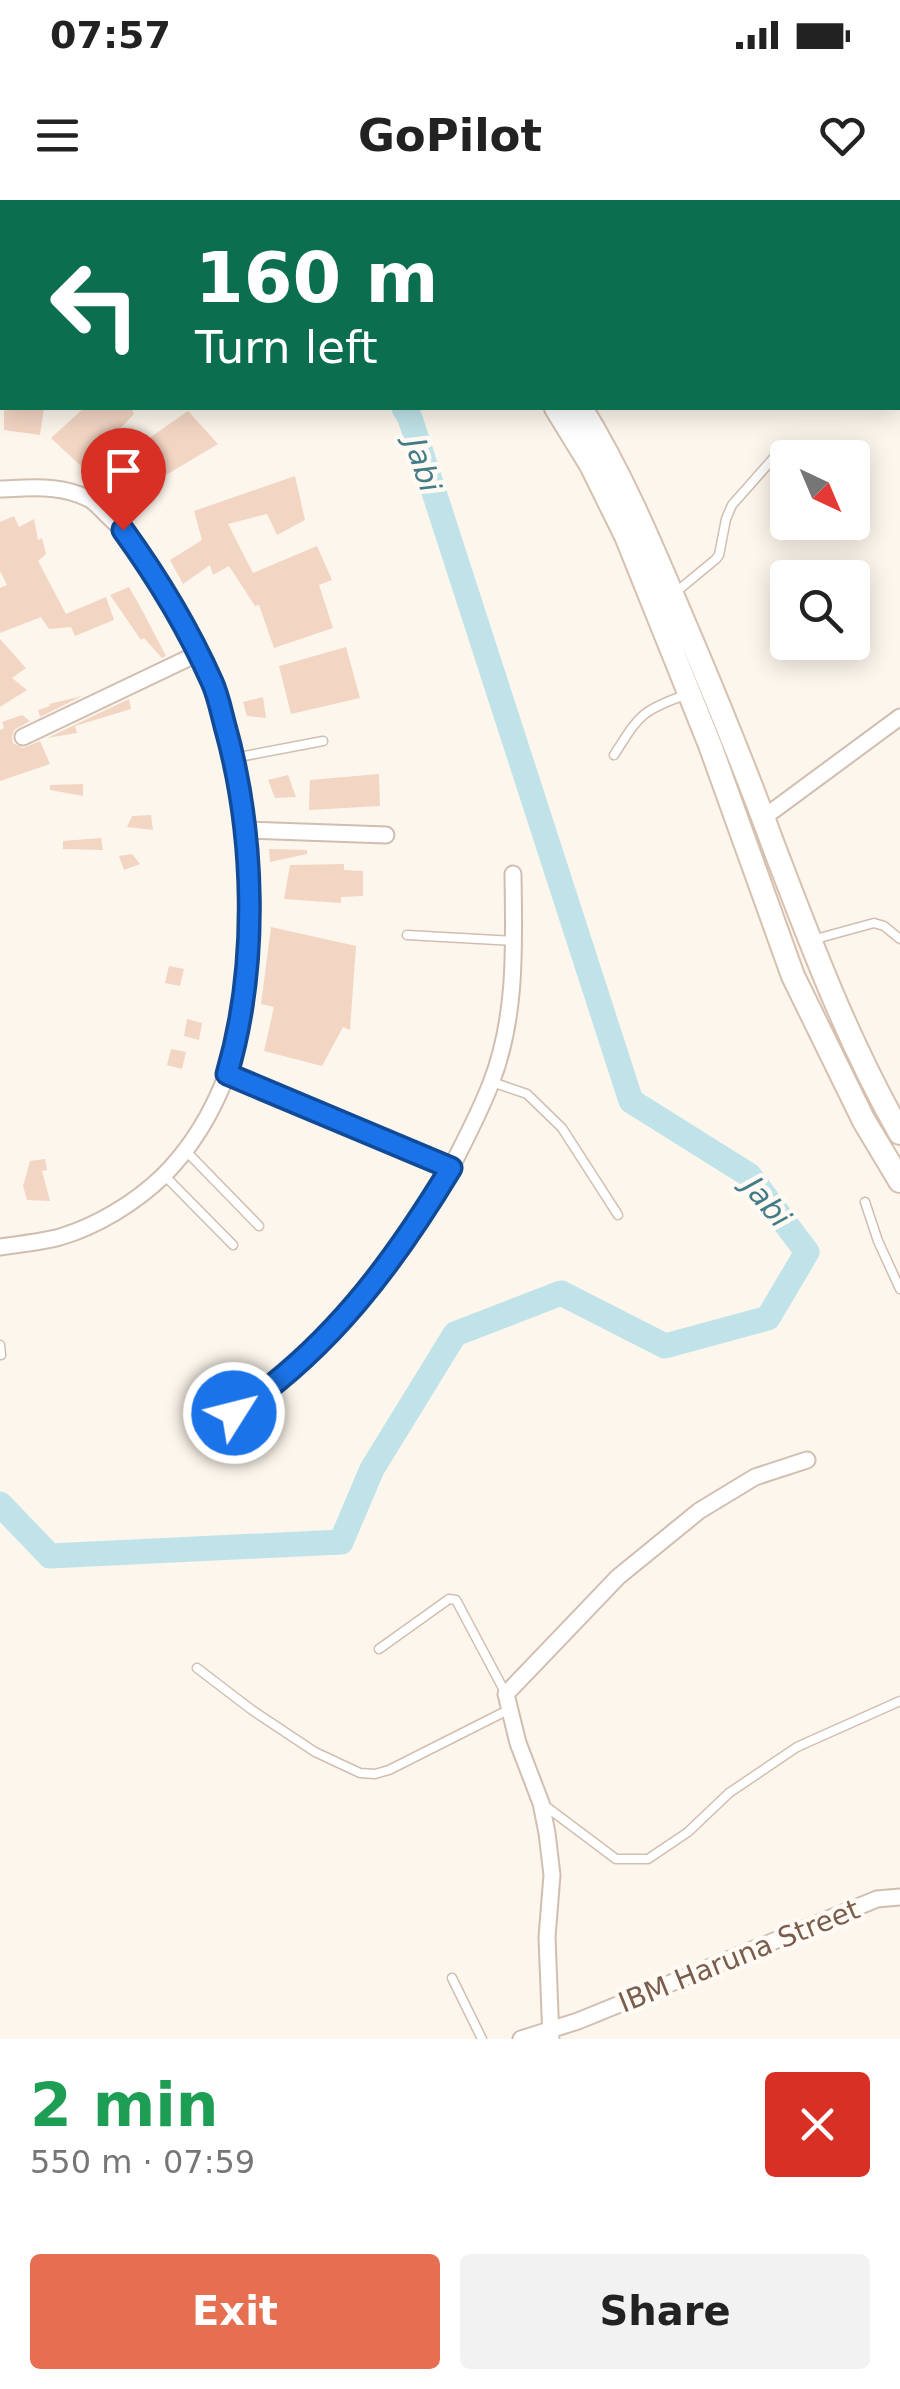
<!DOCTYPE html>
<html lang="en">
<head>
<meta charset="utf-8">
<style>
	:root { --surface:#fff; --page:#f2f2f2; --text:#222; --muted:#767676; --accent:#e76f51 }
	body { margin:0; font-family:"DejaVu Sans",sans-serif; background:var(--page); color:var(--text); height:100vh; display:flex; flex-direction:column; font-size:38px; white-space:nowrap }
	* { box-sizing:border-box; margin:0 }
	p { font-size:32px; color:var(--muted) }
	.icon { flex:none; width:55px; height:55px; fill:none; stroke:currentColor; stroke-width:2; stroke-linecap:round; stroke-linejoin:round }
	.map { position:relative; height:1839px; overflow:hidden }
	.details { display:flex; flex-direction:column; background:var(--surface); flex:1 }
	.details>* { flex:none }
	.banner { position:absolute; left:0px; top:0px; width:900px; height:210px; box-shadow:0 5px 25px #0003; background:#0b6e4f; color:#fff; overflow:hidden }
	.needle { width:65px; rotate:136deg }
	.controls { position:absolute; left:770px; top:240px; display:grid; gap:20px }
	.controls a { display:grid; place-items:center; width:100px; height:100px; border-radius:10px; background:var(--surface); box-shadow:0 5px 25px #0003; font-size:50px }
	.pin { position:absolute; display:grid; place-items:center; width:85px; height:85px; color:#fff; margin:-102px -42px; border-radius:50% 50% 50% 0; rotate:-45deg; box-shadow:0 0 10px #0007 }
	.pin .icon { rotate:45deg }
	.me { position:absolute; width:110px; margin:-55px; rotate:54deg; stroke-linejoin:round; filter:drop-shadow(0 0 8px #0008) }
	.turn { display:flex; align-items:center; gap:35px; height:210px; padding:0 30px; font-size:45px }
	.turn .icon { width:130px; height:130px; stroke-width:2.5 }
	.turn b { display:block; font-size:70px; line-height:85px }
	.round { display:grid; place-items:center; flex:none; width:105px; height:105px; border-radius:10px; background:var(--page) }
	.summary { display:flex; align-items:center; justify-content:space-between; height:170px; padding:0 30px }
	h1 { font-size:60px; font-weight:800; line-height:75px; color:#1e9e55 }
	.action { display:flex; gap:20px; margin-top:auto; padding:20px 30px }
	.action a { flex:1; height:115px; border-radius:10px; background:var(--accent); color:#fff; font-size:40px; font-weight:800; line-height:115px; text-align:center }
	.action a+a { background:var(--page); color:var(--text) }
	.status { display:flex; justify-content:space-between; align-items:center; height:70px; padding:0 50px; background:var(--surface); direction:ltr }
	.status svg { height:28px; fill:currentColor }
	header { display:flex; justify-content:space-between; align-items:center; height:130px; padding:0 30px; background:var(--surface); font-size:45px; font-weight:800 }
	.map>svg:first-child { display:block }
</style>
</head>
<body>
<div class="status"><b>07:57</b><svg viewBox="0 0 49 12"><path d="M0 12V9h3v3zM5 12V6h3v6zM10 12V3h3v9zM15 12V0h3v12zM26 1h20v11H26zM47 4h2v5h-2z"/></svg></div>
<header><svg class="icon" aria-label="menu" viewBox="0 0 24 24"><path d="M4 6h16M4 12h16M4 18h16"/></svg>GoPilot<svg class="icon" aria-label="heart" viewBox="0 0 24 24"><path d="M12 20l-8-8c-3-5 5-10 8-4 3-6 11-1 8 4z"/></svg></header>
<div class="map">
<svg width="900" height="1839" viewBox="0 0 900 1839">
	<rect width="100%" height="100%" fill="#fdf6ec"/>
	<g fill="none" stroke-linecap="round" stroke-linejoin="round">
		<!-- river -->
		<path stroke="#bfe3e8" stroke-width="25" d="M23 0V2
			M0 1304 50 1356 341 1342 372 1269 455 1134 561 1093 665 1146 768 1118 807 1052 749 975 631 901 410 218 404 208"/>
	</g>
	<!-- building -->
	<path fill="#f3d5c3" d="M4 208H44L40 235 4 230Z
		M84 208H131L134 214 83 268 51 238Z
		M188 211 218 244 151 284 125 255Z
		M295 276 305 320 277 335 267 314 228 324 253 373 317 346 332 380 319 385 333 428 274 448 259 405 255 406 229 366 213 375 210 365 183 384 170 360 202 340 194 311Z
		M120 280 135 290 126 304 110 291Z
		M14 316 19 327 34 319 38 340 42 338 46 354 38 361 66 414 106 397 114 420 75 436 71 427 49 429 41 417 0 433V388L7 385 0 371V322Z
		M129 387 142 410 166 456 162 458 144 438 141 440 110 395Z
		M0 439 26 468 12 478 27 490 0 507Z
		M346 447 360 498 291 514 279 466Z
		M82 496 40 517 38 510 50 506 49 504Z
		M263 497 266 518 247 516 243 502Z
		M129 499 131 509 75 526 77 533 47 538Z
		M22 515 30 521 14 530 12 537 13 543 23 548 40 541 50 564 0 581V530L4 528 2 522Z
		M379 574 380 606 309 610 310 580Z
		M288 575 296 597 275 598 268 580Z
		M83 584V596L50 590V585Z
		M151 615 153 630 127 627 132 616Z
		M101 638 103 650 63 649V641Z
		M269 649 307 650V654L270 662Z
		M132 654 140 664 124 670 119 656Z
		M344 664V670L363 671V696L341 697V703L284 699 290 665Z
		M271 727 356 746 350 830 343 827 322 866 264 851 274 807 261 804Z
		M169 766 184 769 180 786 165 783Z
		M187 819 202 823 199 840 184 836Z
		M171 849 186 852 182 869 167 865Z
		M45 959 47 970 42 971 50 1001 27 1000 23 986 30 961Z"/>
	<g fill="none" stroke-linecap="round" stroke-linejoin="round">
		<!-- service casing -->
		<g stroke="#d1beb0" stroke-width="11">
			<path id="service" d="M763 2V0
				M0 55 2 57
				M0 156 2 157
				M676 392 716 359 719 355 726 319 732 305 778 253
				M614 555C639 516 640 511 685 495
				M234 558 323 541
				M407 735 514 741
				M812 740 874 723 884 726 900 739
				M492 882 527 894 562 928 618 1015
				M185 950 259 1026
				M164 975 233 1045
				M865 1002 878 1041 900 1089
				M0 1145 1 1155
				M379 1449 449 1399 456 1400 506 1494
				M197 1468 252 1510 315 1552 360 1573 375 1574 389 1570 510 1509
				M544 1605 616 1659H648L688 1632 729 1593 797 1547 900 1501
				M452 1778 482 1839"/>
		</g>
		<!-- minor casing -->
		<g stroke="#d1beb0" stroke-width="19">
			<path id="minor" d="M0 289C30 288 61 284 89 299 95 302 101 309 106 314 140 345 161 385 182 426 192 445 206 465 214 486 247 574 252 669 246 762 243 799 240 839 227 874 213 911 191 948 163 976 135 1003 97 1026 60 1037 41 1042 20 1044 0 1047
				M23 537 197 454
				M763 618 900 517
				M247 630 386 635
				M227 874 451 968C465 940 480 912 491 883 517 817 514 744 513 674
				M211 1229C267 1191 320 1149 364 1097 397 1056 424 1012 451 968
				M521 1839 578 1821 877 1699 900 1697
				M551 1839 547 1737 552 1675 547 1633 541 1603 518 1543 506 1494 618 1377 699 1311 755 1277 807 1260"/>
		</g>
		<!-- secondary casing -->
		<g stroke="#d6c0b0" stroke-width="26">
			<path id="secondary" d="M410 0 412 2
				M438 0 440 2
				M556 208 591 265 626 336 710 545 793 776 864 921 900 981
				M581 208C621 273 650 342 680 413 713 490 745 568 774 647 811 744 848 842 900 933"/>
		</g>
		<!-- service -->
		<use href="#service" stroke="#fff" stroke-width="8"/>
		<!-- minor -->
		<use href="#minor" stroke="#fff" stroke-width="15"/>
		<!-- secondary -->
		<use href="#secondary" stroke="#fff" stroke-width="22"/>
	</g>
	<g fill="none" stroke-linecap="round" stroke-linejoin="round">
		<!-- route casing -->
		<g stroke="#114b97" stroke-width="25">
			<path id="route" d="M123 330C157 377 188 428 212 482 218 495 221 511 225 526 255 633 259 765 227 874L451 968C393 1064 329 1150 234 1213"/>
		</g>
		<!-- route -->
		<use href="#route" stroke="#1a73e8" stroke-width="18"/>
	</g>
	<g text-anchor="middle" dominant-baseline="central" stroke-width="9" stroke-linejoin="round" paint-order="stroke">
		<!-- street labels -->
		<g font-size="28" fill="#7a5c4d" stroke="#fffaf3">
			<text transform="translate(739 1756) rotate(-22)">IBM Haruna Street</text>
		</g>
		<!-- water labels -->
		<g font-size="30" font-style="italic" fill="#437c86" stroke="#fffaf3">
			<text transform="translate(423 265) rotate(72)">Jabi</text>
			<text transform="translate(767 1002) rotate(50)">Jabi</text>
		</g>
	</g>
</svg>
<div class="controls">
<a><svg class="needle" viewBox="-14 -14 28 28"><path d="M0-13l5 13h-10z" fill="#e53935"/><path d="M0 13l5-13h-10z" fill="#767676"/></svg></a>
<a><svg class="icon" aria-label="search" viewBox="0 0 24 24"><circle cx="10" cy="10" r="6"/><path d="M15 15l6 6"/></svg></a>
</div>
<div class="pin" style="left:123px;top:330px;background:#d93025"><svg class="icon" aria-label="arrive" viewBox="0 0 24 24"><path d="M6 21V4h12l-3 4 3 4H6"/></svg></div>
<svg class="me" style="left:234px;top:1213px" viewBox="-20 -20 40 40"><circle r="17" fill="#1a73e8" stroke="#fff" stroke-width="3"/><path d="M0-11L8 9 0 5-8 9z" fill="#fff"/></svg>
<div class="banner">
<div class="turn"><svg class="icon" aria-label="left" viewBox="0 0 24 24"><path d="M17 20v-9H6M10 6l-5 5 5 5"/></svg><div><b>160 m</b>Turn left</div></div>
</div>
</div>
<section class="details">
<div class="summary"><div><h1>2 min</h1><p>550 m · 07:59</p></div><a class="round" style="background:#d93025;color:#fff"><svg class="icon" aria-label="close" viewBox="0 0 24 24"><path d="M6 6l12 12M18 6L6 18"/></svg></a></div>
<div class="action"><a>Exit</a><a>Share</a></div>
</section>
</body>
</html>
